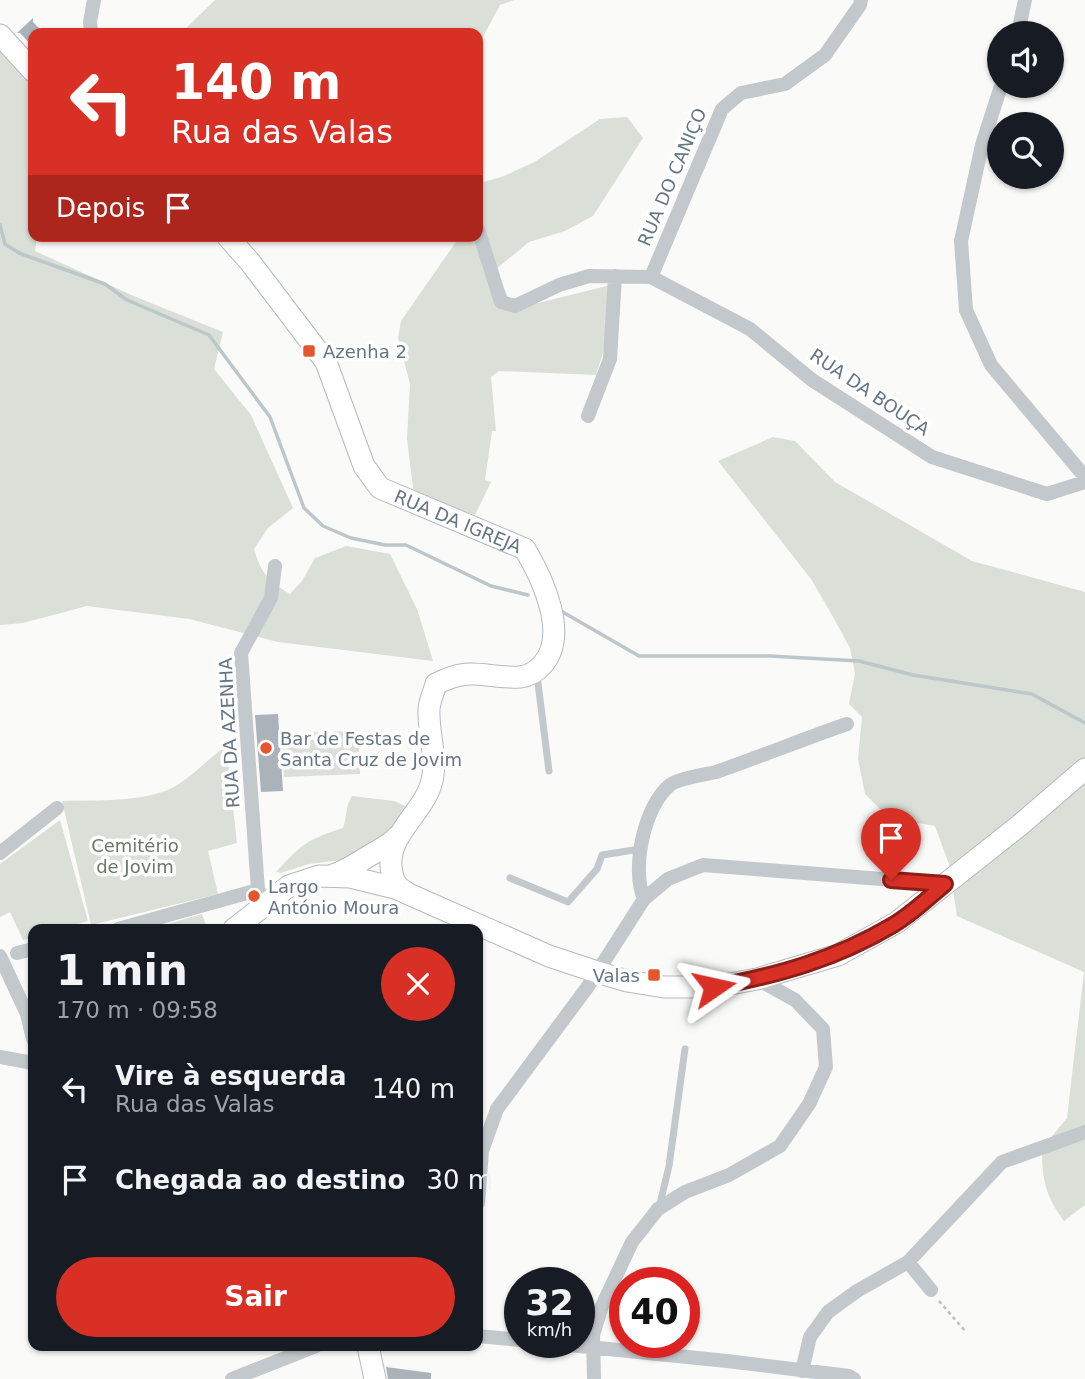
<!DOCTYPE html>
<html lang="pt">
<head>
<meta charset="utf-8">
<style>
	:root { --surface:#171b24; --page:#242831; --text:#f1f3f6; --muted:#9ea1a6; --accent:#d93025 }
	body { margin:0; font-family:"DejaVu Sans",sans-serif; background:var(--page); color:var(--text); height:100vh; display:flex; flex-direction:column; font-size:26px; white-space:nowrap }
	* { box-sizing:border-box; margin:0 }
	p { font-size:23px; color:var(--muted) }
	.icon { flex:none; width:38px; height:38px; fill:none; stroke:currentColor; stroke-width:2; stroke-linecap:round; stroke-linejoin:round }
	.map { position:relative; flex:1; overflow:hidden }
	.sheet { position:absolute; left:28px; top:924px; width:455px; height:427px; display:flex; flex-direction:column; background:var(--surface); border-radius:14px; box-shadow:0 2px 5px #0004 }
	.sheet>* { flex:none }
	.hud { position:absolute; left:28px; top:28px; width:455px; height:214px; border-radius:14px; box-shadow:0 2px 5px #0004; background:#d93025; color:#fff; overflow:hidden }
	.buttons { position:absolute; left:987px; top:21px; display:grid; gap:14px }
	.buttons a { display:grid; place-items:center; width:77px; height:77px; border-radius:50%; background:var(--surface); box-shadow:0 2px 5px #0004; font-size:35px }
	.speed { position:absolute; left:504px; top:1267px; display:flex; gap:14px; font-size:35px; font-weight:700; text-align:center }
	.speed>* { display:grid; place-content:center; width:91px; height:91px; border-radius:50%; background:var(--surface); box-shadow:0 2px 5px #0004; line-height:1 }
	.speed small { font-size:18px; font-weight:400 }
	.speed .limit { border:10px solid #d22; background:#fff; color:#111 }
	.pin { position:absolute; display:grid; place-items:center; width:60px; height:60px; color:#fff; margin:-72px -30px; border-radius:50% 50% 50% 0; rotate:-45deg; box-shadow:0 0 7px #0007 }
	.pin .icon { rotate:45deg }
	.me { position:absolute; width:77px; margin:-38px; rotate:79deg; stroke-linejoin:round; filter:drop-shadow(0 0 5px #0008) }
	.turn { display:flex; align-items:center; gap:24px; height:147px; padding:0 28px; font-size:32px }
	.turn .icon { width:91px; height:91px; stroke-width:2.5 }
	.turn b { display:block; font-size:49px; line-height:60px }
	.then { display:flex; align-items:center; height:66px; padding:0 28px; background:#0003; gap:14px; font-size:26px }
	.round { display:grid; place-items:center; flex:none; width:74px; height:74px; border-radius:37px; background:var(--page) }
	.head { display:flex; align-items:center; justify-content:space-between; height:119px; padding:0 28px }
	h1 { font-size:42px; font-weight:800; line-height:52px }
	.action { display:flex; gap:14px; margin-top:auto; padding:14px 28px }
	.action a { flex:1; height:80px; border-radius:42px; background:var(--accent); color:#fff; font-size:28px; font-weight:800; line-height:80px; text-align:center }
	ul { padding:0; list-style:none }
	li { display:flex; align-items:center; gap:21px; height:91px; padding:0 28px }
	li div { flex:1 }
	li b { display:block; font-size:26px }
	li em { font-style:normal }
	.map>svg:first-child { display:block }
</style>
</head>
<body>
<div class="map">
<svg width="1085" height="1379" viewBox="0 0 1085 1379">
	<rect width="100%" height="100%" fill="#fafaf8"/>
	<!-- green -->
	<path fill="#dadfd7" d="M215 0H514L500 5 478 46V33H181Z
		M0 42 33 80V236H37L35 251 136 297 223 332 214 369 251 415 293 508 268 528 254 549C261 574 269 581 290 594L302 581 315 558 318 557 346 546 390 554 417 609 433 661 278 642 189 619 87 606 23 623 0 625Z
		M627 117 643 138 593 216 565 231 529 242 495 270 514 309 611 285 610 330 596 375 499 371 491 377 496 431H492L485 480 491 482 475 515 414 495 407 439 410 384 398 338 401 321 460 236H478L479 178 484 182 504 176 536 161 600 119Z
		M773 437 795 441 835 482 972 561 1085 592V1205L1064 1221C1045 1195 1042 1180 1042 1148L1067 1118 1084 972 957 916 949 864 935 826 889 818 865 794 858 759 862 717 849 704 855 673 850 648 832 615 811 579 718 461Z
		M358 731 360 774 284 777 282 733Z
		M226 746 237 843 208 851 218 894 91 925 62 801C95 800 151 803 179 784 195 773 210 758 226 746Z
		M352 796 394 801 408 807 390 836 349 859 309 864 281 873 276 872C302 844 306 840 343 828 347 817 345 807 352 796Z
		M60 820 88 921 60 929H33V937L23 940 10 912 0 917V864Z
		M202 914 206 925H209L211 929H151Z"/>
	<g fill="none" stroke-linecap="round" stroke-linejoin="round">
		<!-- stream -->
		<path stroke="#bbc7cb" stroke-width="3.5" d="M0 225 5 244 19 253 105 284 127 300 209 335 270 417 304 508 323 526 351 538 385 545H406L491 586 528 595
			M561 611 639 656H770L859 661 913 675 1032 694 1085 723"/>
	</g>
	<!-- building -->
	<path fill="#aab3b9" d="M33 18V22L44 33H33V47L20 33H17Z
		M278 714 283 791 261 792 255 715Z
		M386 1367 431 1373V1379H388Z"/>
	<g fill="none" stroke-linecap="round" stroke-linejoin="round">
		<!-- secondary casing -->
		<g stroke="#b3babf" stroke-width="23">
			<g id="secondary">
				<path d="M0 35 33 71"/>
				<path id="s1" d="M227 236 250 262 326 362 364 466 380 488 525 549C542 578 569 634 543 664 537 671 529 676 520 677 485 679 472 665 436 684 434 692 429 701 429 710 428 731 436 753 433 775 429 810 388 831 391 867 393 881 395 886 407 893"/>
				<path d="M333 875C348 870 357 863 369 856 380 849 389 846 398 836"/>
				<path d="M234 929 289 886 319 876 350 877 395 888 549 956 597 972 627 981 664 987H714L757 979 838 955 896 923 1020 825 1085 769"/>
				<path d="M368 1346 375 1379"/>
			</g>
		</g>
		<!-- path -->
		<path stroke="#bbbfc2" stroke-width="2.5" stroke-dasharray="3.5 3.5" stroke-linecap="butt" d="M939 1301 966 1332"/>
		<!-- lane -->
		<path stroke="#c3c8cc" stroke-width="7" d="M537 675 549 771
			M510 878 568 902 597 869 602 855 640 849
			M659 1208 669 1166 685 1049"/>
		<!-- street -->
		<path stroke="#c3c8cc" stroke-width="14" d="M91 33 90 22 94 0
			M1018 33 1025 0
			M1001 86 982 145 961 241 966 310 991 365 1085 477
			M478 229 501 302 515 306 559 285 589 276 651 277 750 329 812 380 932 457 1047 494 1085 482
			M651 277 722 109 741 93 785 84 825 55 860 5 861 0
			M588 416 610 359 615 276
			M0 853 57 808
			M644 899C631 869 644 806 670 785 679 778 704 775 716 772 760 757 803 739 847 724
			M266 903 258 890 241 653 271 598 275 566
			M118 929 258 890
			M17 953 33 949
			M0 956 27 1014 33 1039
			M0 1057 33 1063
			M478 1203 482 1151 497 1109 589 985 644 899 668 879 703 865 945 884
			M908 1262 931 1290
			M478 1336 520 1340
			M539 1342 727 1361 849 1376 854 1379
			M802 1371 810 1337 828 1312 857 1291 908 1262 1002 1162 1085 1132
			M232 1379 316 1346
			M594 1379 593 1335 602 1306 632 1242 658 1209 685 1192 729 1175 780 1146 809 1104 826 1067 823 1029 795 1000 757 979"/>
		<!-- secondary -->
		<use href="#secondary" stroke="#fff" stroke-width="21"/>
	</g>
	<g fill="none" stroke-linecap="round" stroke-linejoin="round">
		<!-- route casing -->
		<g stroke="#8d1f18" stroke-width="18">
			<path id="route" d="M714 987C779 975 836 959 893 925 912 914 928 898 945 884L891 880"/>
		</g>
		<!-- route -->
		<use href="#route" stroke="#d93025" stroke-width="12"/>
	</g>
	<!-- markers -->
	<g fill="#e4572e" stroke="#fff" stroke-width="2.5">
		<rect x="302" y="344" width="14" height="14" rx="3.5"/>
		<circle cx="266" cy="748" r="7"/>
		<circle cx="254" cy="896" r="7"/>
		<rect x="647" y="968" width="14" height="14" rx="3.5"/>
	</g>
	<g text-anchor="middle" dominant-baseline="central" stroke-width="7" stroke-linejoin="round" paint-order="stroke">
		<!-- street labels -->
		<g font-size="18" fill="#657683" stroke="#fff">
			<text transform="translate(672 177) rotate(-67)">RUA DO CANIÇO</text>
			<text transform="translate(870 392) rotate(34)">RUA DA BOUÇA</text>
			<text stroke="none"><textPath href="#s1" startOffset="383">RUA DA IGREJA</textPath></text>
			<text transform="translate(229 733) rotate(-93)">RUA DA AZENHA</text>
		</g>
		<!-- poi labels -->
		<g font-size="18" fill="#657683" stroke="#fff" text-anchor="start">
			<text x="323" y="351">Azenha 2</text>
			<text x="280" y="738">Bar de Festas de<tspan x="280" dy="21">Santa Cruz de Jovim</tspan></text>
			<text x="268" y="886">Largo<tspan x="268" dy="21">António Moura</tspan></text>
			<text x="640" y="975" text-anchor="end">Valas</text>
		</g>
		<!-- park labels -->
		<g font-size="18" fill="#687a64" stroke="#fff">
			<text x="135" y="845">Cemitério<tspan x="135" dy="21">de Jovim</tspan></text>
		</g>
	</g>
</svg>
<div class="buttons">
<a><svg class="icon" aria-label="sound" viewBox="0 0 24 24"><path d="M4 9h4l5-4v14l-5-4H4zM17 9q2 3 0 6"/></svg></a>
<a><svg class="icon" aria-label="search" viewBox="0 0 24 24"><circle cx="10" cy="10" r="6"/><path d="M15 15l6 6"/></svg></a>
</div>
<div class="speed"><div>32<small>km/h</small></div><div class="limit">40</div></div>
<div class="pin" style="left:891px;top:880px;background:#d93025"><svg class="icon" aria-label="arrive" viewBox="0 0 24 24"><path d="M6 21V4h12l-3 4 3 4H6"/></svg></div>
<svg class="me" style="left:714px;top:987px" viewBox="-20 -20 40 40"><path d="M0-17L14 15 0 8-14 15z" fill="#d93025" stroke="#fff" stroke-width="4"/></svg>
<div class="hud">
<div class="turn"><svg class="icon" aria-label="left" viewBox="0 0 24 24"><path d="M17 20v-9H6M10 6l-5 5 5 5"/></svg><div><b>140 m</b>Rua das Valas</div></div>
<div class="then">Depois<svg class="icon" aria-label="arrive" viewBox="0 0 24 24"><path d="M6 21V4h12l-3 4 3 4H6"/></svg></div>
</div>
<section class="sheet">
<div class="head"><div><h1>1 min</h1><p>170 m · 09:58</p></div><a class="round" style="background:#d93025;color:#fff"><svg class="icon" aria-label="close" viewBox="0 0 24 24"><path d="M6 6l12 12M18 6L6 18"/></svg></a></div>
<ul>
<li><svg class="icon" aria-label="left" viewBox="0 0 24 24"><path d="M17 20v-9H6M10 6l-5 5 5 5"/></svg><div><b>Vire à esquerda</b><p>Rua das Valas</p></div><em>140 m</em></li>
<li><svg class="icon" aria-label="arrive" viewBox="0 0 24 24"><path d="M6 21V4h12l-3 4 3 4H6"/></svg><div><b>Chegada ao destino</b></div><em>30 m</em></li>
</ul>
<div class="action"><a>Sair</a></div>
</section>
</div>
</body>
</html>
